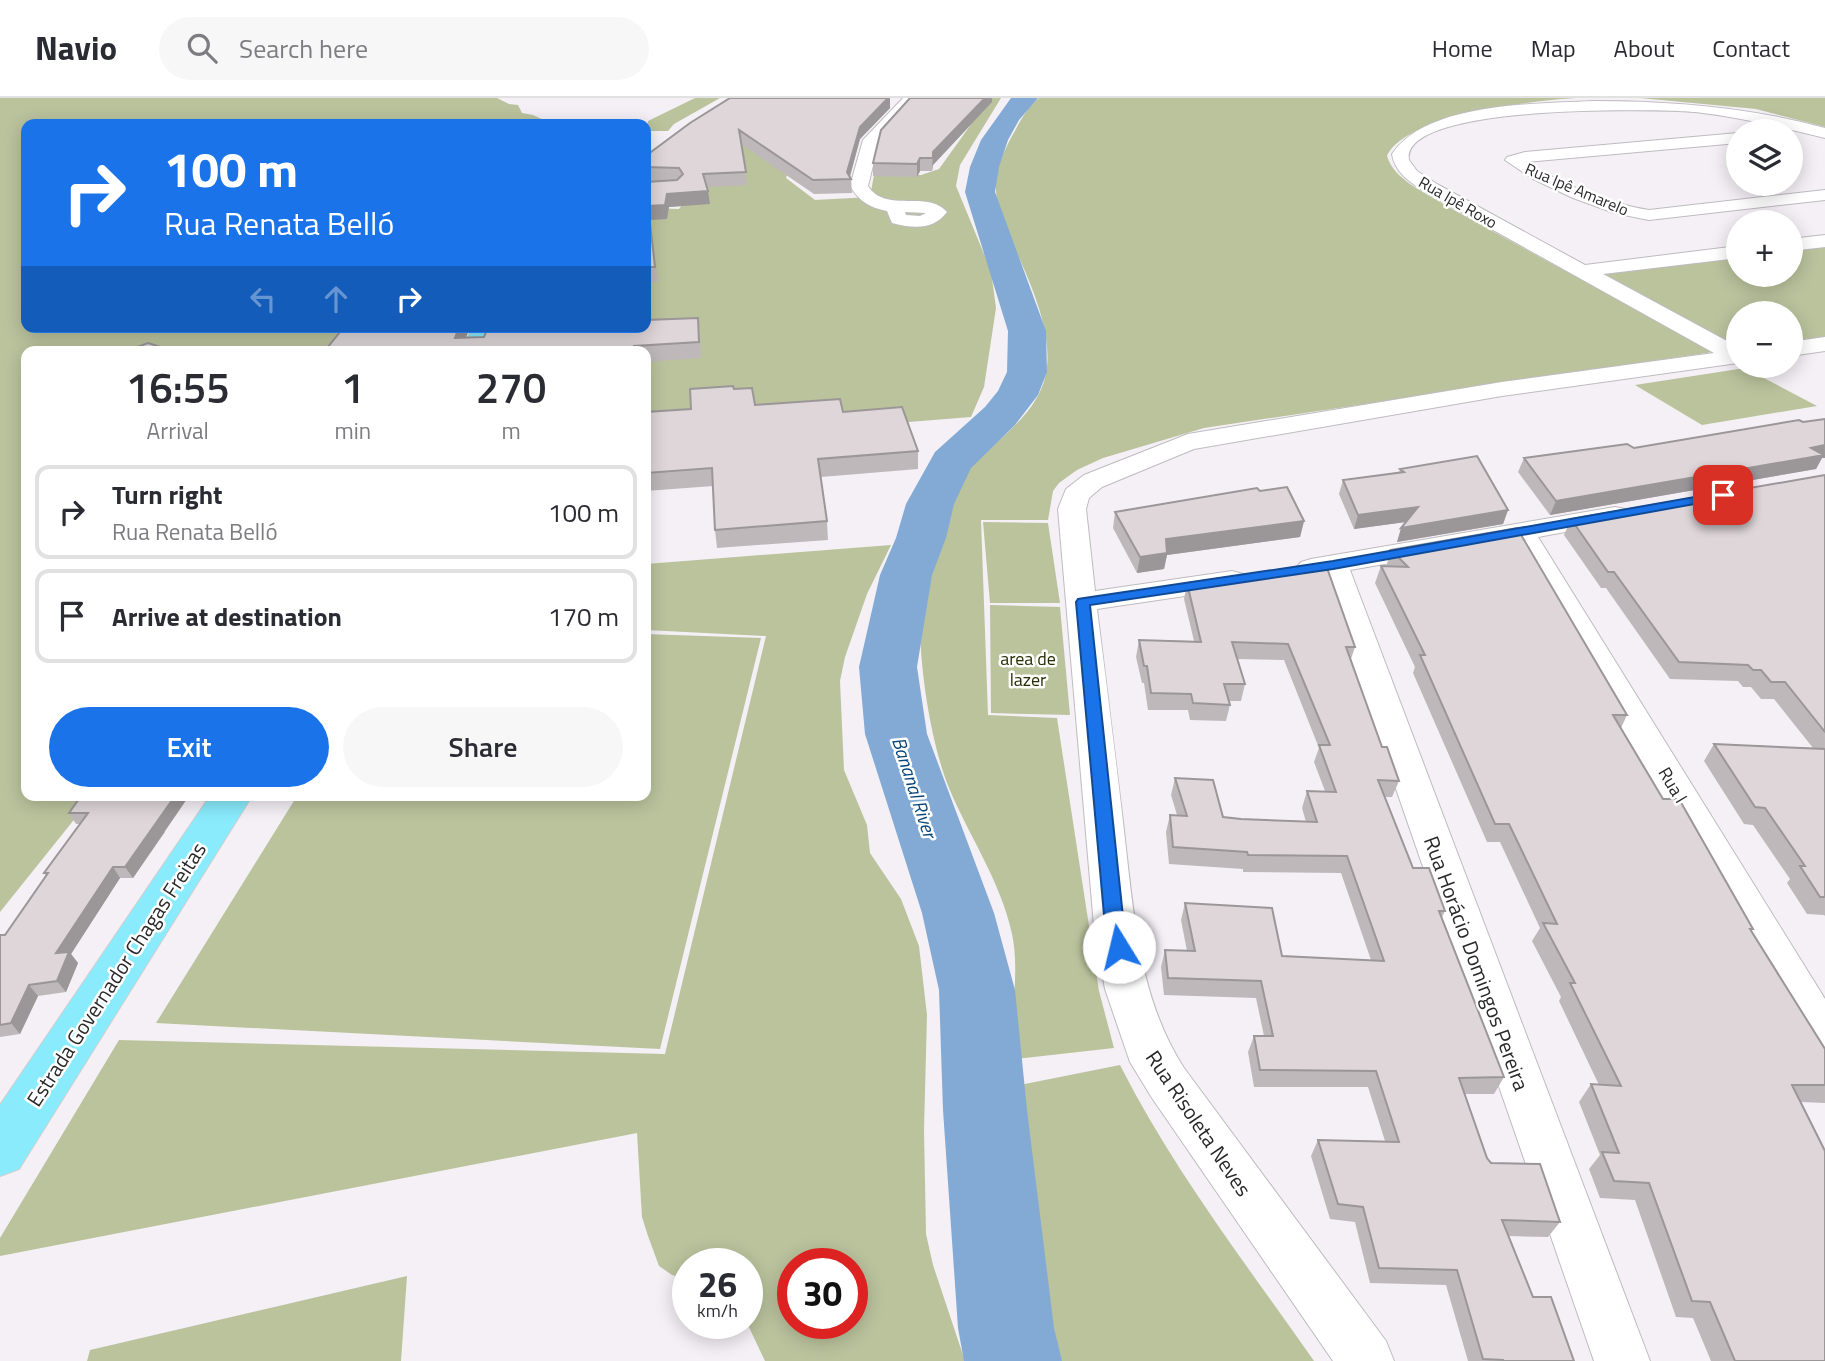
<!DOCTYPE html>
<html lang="en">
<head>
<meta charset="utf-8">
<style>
	:root { --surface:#fff; --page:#f7f7f7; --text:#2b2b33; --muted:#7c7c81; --line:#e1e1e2; --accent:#1a73e8 }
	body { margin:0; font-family:"Titillium Web",sans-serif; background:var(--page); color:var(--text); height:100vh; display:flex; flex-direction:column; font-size:26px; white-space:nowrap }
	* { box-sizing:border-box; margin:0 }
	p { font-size:23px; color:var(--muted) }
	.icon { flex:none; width:38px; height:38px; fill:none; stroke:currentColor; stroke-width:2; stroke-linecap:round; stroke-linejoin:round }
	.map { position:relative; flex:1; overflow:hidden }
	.details { position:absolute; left:21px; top:248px; width:630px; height:455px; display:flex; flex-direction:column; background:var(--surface); border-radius:14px; box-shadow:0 4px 18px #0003 }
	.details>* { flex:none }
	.top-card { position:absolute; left:21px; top:21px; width:630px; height:214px; border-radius:14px; box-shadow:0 4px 18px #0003; background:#1a73e8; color:#fff; overflow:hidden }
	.controls { position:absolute; left:1726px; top:21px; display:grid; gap:14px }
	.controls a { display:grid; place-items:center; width:77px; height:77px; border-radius:50%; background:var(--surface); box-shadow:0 4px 18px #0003; font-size:35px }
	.speed { position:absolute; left:672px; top:1150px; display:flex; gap:14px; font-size:35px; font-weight:700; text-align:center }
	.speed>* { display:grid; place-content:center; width:91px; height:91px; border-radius:50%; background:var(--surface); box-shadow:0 4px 18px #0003; line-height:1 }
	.speed small { font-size:18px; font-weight:400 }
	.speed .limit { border:10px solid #d22; background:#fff; color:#111 }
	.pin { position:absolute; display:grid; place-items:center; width:60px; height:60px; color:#fff; margin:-30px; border-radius:14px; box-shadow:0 4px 10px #0006 }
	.me { position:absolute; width:77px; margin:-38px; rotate:351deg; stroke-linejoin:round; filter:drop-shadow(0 0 5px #0008) }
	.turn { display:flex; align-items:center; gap:24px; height:147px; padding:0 28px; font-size:32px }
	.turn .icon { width:91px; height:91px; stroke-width:2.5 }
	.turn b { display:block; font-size:49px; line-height:60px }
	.lanes { display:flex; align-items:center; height:66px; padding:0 28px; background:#0003; justify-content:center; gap:35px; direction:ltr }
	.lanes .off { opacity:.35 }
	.eta { display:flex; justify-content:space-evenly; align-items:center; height:119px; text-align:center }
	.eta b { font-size:42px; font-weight:600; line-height:49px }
	.action { display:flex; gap:14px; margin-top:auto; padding:14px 28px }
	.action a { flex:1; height:80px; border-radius:42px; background:var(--accent); color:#fff; font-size:28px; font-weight:600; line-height:80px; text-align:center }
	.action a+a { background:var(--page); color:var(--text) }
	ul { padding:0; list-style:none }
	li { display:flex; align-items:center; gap:21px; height:94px; margin:0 14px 10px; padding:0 14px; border:4px solid var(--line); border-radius:14px }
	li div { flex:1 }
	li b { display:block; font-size:26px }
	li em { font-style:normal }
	header { display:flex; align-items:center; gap:42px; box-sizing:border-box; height:98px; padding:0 35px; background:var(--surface); border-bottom:2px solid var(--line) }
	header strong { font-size:33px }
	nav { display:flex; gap:38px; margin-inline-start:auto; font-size:24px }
	.search { width:490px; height:63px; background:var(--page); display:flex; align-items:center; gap:18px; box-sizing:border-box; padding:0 24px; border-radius:38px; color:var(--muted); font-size:26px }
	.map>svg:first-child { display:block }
</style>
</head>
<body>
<header>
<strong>Navio</strong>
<div class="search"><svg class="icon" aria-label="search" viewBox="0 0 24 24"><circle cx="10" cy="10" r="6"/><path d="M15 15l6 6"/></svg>Search here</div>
<nav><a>Home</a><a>Map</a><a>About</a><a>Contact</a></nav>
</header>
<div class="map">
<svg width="1825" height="1263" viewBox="0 0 1825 1263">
	<rect width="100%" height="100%" fill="#f4f0f6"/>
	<!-- green -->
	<path fill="#bbc39d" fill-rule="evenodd" d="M0 0H497L509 6 518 7 522 15 533 17 546 23 568 22 571 26H580H26V229H375L360 254H26V698H93L0 814Z
		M695 0H720L674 26 668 33H646L648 23Z
		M990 0H1001L960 67 956 88 991 173 996 210 984 289 971 319 646 345V254H612L646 229V110L679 111 702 79 687 38 797 49 786 80 815 102 870 99 874 77H921L939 71Z
		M1039 0H1577C1535 2 1405 17 1387 58 1394 82 1425 94 1445 107L1713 254 1204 330 1103 360 1077 372 1059 385 1053 393 1048 422H981L988 617 1057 620 1099 893 1114 950 1008 962C1011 924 1020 873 1012 836 1001 784 969 738 949 690 931 646 919 568 920 519 922 468 933 418 965 376 993 341 1041 319 1047 269 1051 231 1031 186 1016 153 1006 130 994 108 996 82 997 68 1005 51 1012 38 1020 24 1026 10 1039 0Z
		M1640 0H1825V29L1756 11Z
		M1825 145V239L1790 244V215H1738V250L1598 175 1738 156V177H1790V149Z
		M1745 270 1817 308 1702 327 1635 287Z
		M983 424 1048 425 1060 505H990Z
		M891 447 867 496 845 559 840 583 844 672 867 727 870 755 901 801 919 848 927 917 924 1032 926 1136 933 1167 965 1263H765L747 1225V1166H688V1181L672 1177 659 1168 648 1138 642 1119 637 1035 0 1158V1140L119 942 665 956 766 538 646 532V466ZM793 1166H852V1225H793Z
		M990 507 1060 509 1070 617 991 615Z
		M646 536 761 540 660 951 156 925 297 698H646Z
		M1120 967C1173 1072 1247 1167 1314 1263H1042L1010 989Z
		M407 1178 401 1263H87L90 1252Z"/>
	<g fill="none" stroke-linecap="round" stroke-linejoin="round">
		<!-- river -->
		<path fill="#83aad4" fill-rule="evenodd" d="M1011 0H1038L1019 22 1008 42 999 69 995 94 1046 233 1047 274 1038 297 1015 327 971 370 954 406 946 440 932 477 917 569 927 636 994 815 1015 892 1027 1012 1054 1230 1062 1263H964L958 1230 943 1012 939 892 922 815 865 636 859 569 880 477 896 440 906 406 935 354 985 309 998 293 1007 274 1008 233 965 94 970 69 981 42Z"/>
		<!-- minor casing -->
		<g stroke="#bfbbc1" stroke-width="2">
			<path id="minor" d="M903 0H918L879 43 868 88C886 116 927 91 947 114 933 133 912 130 892 125L887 113C869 109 860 104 850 88L863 42ZM905 114 926 115 920 118 906 117Z
				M1593 3C1672 3 1748 9 1825 30V40C1781 29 1739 19 1695 14 1658 11 1400 5 1409 62L1417 73 1437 86 1585 167 1738 148V160L1603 176 1738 249V265L1502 298 1194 351 1102 389 1089 400 1086 411 1095 493 1232 473 1243 476 1247 482 1243 488 1232 491 1097 511C1106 582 1115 653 1123 724 1133 807 1137 898 1184 970L1386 1243 1394 1263H1333L1152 1000 1130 964 1105 891 1094 828 1058 411 1066 391 1084 377 1188 336 1502 284 1714 255 1425 94C1410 84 1395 75 1392 56 1427 4 1536 6 1593 3Z
				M1738 35V45L1526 64C1562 86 1608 106 1649 112L1825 92V102L1649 122 1614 115 1573 100 1533 81 1505 62 1507 59 1525 54Z
				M1825 137V149L1790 153V141Z
				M1825 239V253L1790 258V244Z
				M1615 409 1625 411 1629 417 1625 423 1538 439 1825 901V961L1809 955 1512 444 1350 472 1650 1263H1594L1322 477 1311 479 1301 476 1296 470 1301 464 1311 461Z"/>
		</g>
		<!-- major casing -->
		<g stroke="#d0cfd0" stroke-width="2">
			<path id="major" d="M473 229H497L486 254H461Z
				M210 698H252L19 1071 0 1078V1007Z"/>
		</g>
		<!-- minor -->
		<use href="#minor" fill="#fff" fill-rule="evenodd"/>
		<!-- major -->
		<use href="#major" fill="#89ebfc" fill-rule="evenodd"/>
	</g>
	<!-- wall -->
	<path fill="#bfb8bb" d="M910 0H992V4L933 67 932 73H920L917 79 873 78V65Z
		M890 10 860 41 850 79 851 81 852 95 814 96 741 46 747 87 707 89 710 106 669 109 667 121 650 122 658 184H646V84L664 83H646V60L690 25Z
		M470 229 466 240 700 236 701 260 646 264V254H324Z
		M734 291 755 307 843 314 918 353V371L821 379 827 423 828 442 717 450 715 432 713 388 646 393V314L691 311Z
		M1825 321V360H1822L1816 371 1550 417 1518 374 1524 360 1634 350Z
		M1400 371 1508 412 1503 426 1397 444 1406 424 1354 431 1339 396 1343 382 1399 375Z
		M1825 377V818L1824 817 1807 816 1787 785 1790 781 1753 727 1744 726 1704 663 1714 646 1813 650 1774 601H1761L1751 589H1743L1738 583 1670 581 1606 490H1601L1564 437 1571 421Z
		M1260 393 1304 423 1300 439 1167 457 1164 471 1137 475 1113 430 1115 414Z
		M1391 452 1627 617 1621 630 1663 701 1753 831 1751 833 1825 951V1005L1801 1004 1825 1263H1711L1693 1220 1676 1219 1635 1102 1600 1100 1589 1071 1600 1057 1579 1004 1591 986 1599 987 1559 903 1561 899 1532 843 1540 830 1500 744H1487L1413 575 1415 569 1375 485 1381 468 1386 469Z
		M1187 485 1355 549 1351 561 1382 649 1399 683 1392 699H1385L1413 770 1445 813 1442 819 1504 979 1494 996H1465L1487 1060 1560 1124 1548 1139 1509 1138 1533 1199 1574 1263H1468L1446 1187 1370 1185 1355 1124 1330 1121 1311 1058 1318 1042 1385 1043 1368 989H1254L1248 954 1254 938H1264L1256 900 1164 897 1161 869 1165 852 1187 853 1181 822 1185 805 1282 858 1371 862 1341 775 1243 774V771L1169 766 1166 734 1170 717H1177L1171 697 1175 680 1223 719 1241 721 1306 724 1302 710 1307 693H1325L1314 664 1319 650 1284 562 1237 561 1245 586 1241 603H1229L1230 607 1226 623 1190 622 1188 612H1148L1144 585H1142L1136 559 1139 542 1194 543 1184 501Z
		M81 698 165 734 133 780H120L71 856 78 865 66 894 38 898 20 936 0 939V837H5L46 778 44 775 80 726H76L69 715Z"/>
	<!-- shaded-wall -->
	<path fill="#9b9698" d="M888 0H890V10L860 41 849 81 847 74 860 29Z
		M985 0H992V4L933 67 932 73 933 54Z
		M920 60V73L917 79V66Z
		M708 93 710 106 669 109 667 121 650 122 658 184 648 108 667 96Z
		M459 229H470L460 254 455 240Z
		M1825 347V360H1822L1816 371 1550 417 1556 403Z
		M1418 409 1413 423 1354 431 1358 417Z
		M1508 412 1503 426 1397 444 1401 430Z
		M1304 423 1300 439 1167 457 1164 471 1137 475 1140 459 1166 441Z
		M175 698H189L133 780 125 769Z
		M113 769 120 780 71 856 78 865 66 894 57 883 56 855Z
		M29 887 38 898 20 936 11 925Z"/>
	<!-- building -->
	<path fill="#ded6d9" stroke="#9b9698" stroke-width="2" d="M730 0H888L860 29 847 74 851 81 813 82 739 32 746 74 703 76 708 93 667 96 665 107 648 108 655 169H646V84L677 82 683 76 679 70 646 69V60L651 54 690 25Z
		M910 0H985L933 54V60H920L917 66 873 65 881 32Z
		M698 220 699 244 634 248 633 254H324L344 229H459L455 240 484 239 488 229H646V222Z
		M148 245 176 254H124Z
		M733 288 734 291 752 290 755 307 840 301 843 314 902 309 918 353 818 361 827 423 715 432 712 370 646 375V314L691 311 690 291Z
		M1825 321V347L1811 350 1824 357 1556 403 1524 360 1627 346 1634 350 1799 322 1803 324Z
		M1477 358 1508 412 1401 430 1418 409 1358 417 1343 382 1404 374 1400 371Z
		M1825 377V634L1785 584H1771L1761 572H1753L1748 567 1679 564 1614 474H1608L1571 421Z
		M1287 389 1304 423 1166 441 1167 455 1140 459 1115 414 1257 390 1260 393Z
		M1517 430 1627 617H1613L1663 701H1679L1753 831H1750L1825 951V987H1792L1825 1053V1263H1735L1710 1204 1692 1203 1649 1085 1614 1083 1602 1054 1619 1055 1591 986 1621 988 1570 885H1575L1543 825 1557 826 1509 726H1495L1420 557H1425L1381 468 1408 469 1391 452Z
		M1311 467H1326L1355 549H1346L1382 649H1387L1399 683 1378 682 1413 770H1429L1445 813H1439L1504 979 1459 980 1487 1060 1491 1065 1540 1066 1560 1124 1502 1122 1533 1199H1551L1574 1263H1503V1262L1483 1261 1457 1172 1379 1170 1363 1109 1338 1106 1318 1042 1399 1044 1376 973 1260 972 1254 938H1273L1261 883 1168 880 1165 852 1195 853 1185 805 1272 810 1282 858 1384 863 1347 758 1248 757 1247 754 1173 749 1170 717 1187 718 1175 680 1213 682 1223 719 1241 721 1317 724 1307 693 1336 694 1319 647H1330L1288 546 1232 544 1245 586H1224L1230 607 1193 605 1191 596 1151 595 1147 568H1144L1139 542 1201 544 1187 485Z
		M1714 646 1825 651V799H1820L1800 768H1805L1765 710 1755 709Z
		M81 698H175L125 769H113L56 855 69 854 57 883 29 887 11 925 0 927V837H5L48 775H44L88 715H69Z"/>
	<!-- route -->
	<path fill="#1a73e8" stroke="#114b97" stroke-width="2" d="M1723 394 1728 395V400L1333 471 1090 507 1124 828 1129 849 1126 855 1119 857 1112 855 1105 828 1076 504 1078 501 1333 463Z"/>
	<g text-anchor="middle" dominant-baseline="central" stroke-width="5" stroke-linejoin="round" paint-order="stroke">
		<!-- far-street labels -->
		<g font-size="16" fill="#282729" stroke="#fff">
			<text transform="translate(1577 91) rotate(23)">Rua Ipê Amarelo</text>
			<text transform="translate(1458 104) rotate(30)">Rua Ipê Roxo</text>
		</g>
		<!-- park labels -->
		<g font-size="18" fill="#272d02" stroke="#fff">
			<text x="1028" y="560">area de<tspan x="1028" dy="21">lazer</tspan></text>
		</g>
		<!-- street labels -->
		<g font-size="18" fill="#282729" stroke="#fff">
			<text transform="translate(1673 687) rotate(59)">Rua I</text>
		</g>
		<!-- water labels -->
		<g font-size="19" font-style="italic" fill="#064578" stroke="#fff">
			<text transform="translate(915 689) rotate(72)">Bananal River</text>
		</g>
		<!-- near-street labels -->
		<g font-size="21" fill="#282729" stroke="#fff">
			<text transform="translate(1477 865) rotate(70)">Rua Horácio Domingos Pereira</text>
			<text transform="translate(116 876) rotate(-57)">Estrada Governador Chagas Freitas</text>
			<text transform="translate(1199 1025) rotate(56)">Rua Risoleta Neves</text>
		</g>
	</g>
</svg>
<div class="controls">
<a><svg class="icon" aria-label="layers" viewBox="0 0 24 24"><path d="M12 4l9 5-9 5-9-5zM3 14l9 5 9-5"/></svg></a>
<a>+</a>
<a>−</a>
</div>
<div class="speed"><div>26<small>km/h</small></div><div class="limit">30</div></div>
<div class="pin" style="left:1723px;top:397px;background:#d93025"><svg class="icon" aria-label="arrive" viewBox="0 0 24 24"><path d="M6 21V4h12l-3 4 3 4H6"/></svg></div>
<svg class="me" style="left:1119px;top:849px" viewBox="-20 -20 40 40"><circle r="19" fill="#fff"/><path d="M0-13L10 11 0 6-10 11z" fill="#1a73e8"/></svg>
<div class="top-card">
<div class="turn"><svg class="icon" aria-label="right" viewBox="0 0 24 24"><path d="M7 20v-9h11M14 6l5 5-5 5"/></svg><div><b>100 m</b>Rua Renata Belló</div></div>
<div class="lanes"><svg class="icon off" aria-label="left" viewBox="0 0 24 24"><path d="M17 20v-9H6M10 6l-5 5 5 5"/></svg><svg class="icon off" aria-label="ahead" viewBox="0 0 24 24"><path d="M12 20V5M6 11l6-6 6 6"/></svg><svg class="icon" aria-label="right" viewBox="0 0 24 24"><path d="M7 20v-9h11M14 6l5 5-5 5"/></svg></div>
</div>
<section class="details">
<div class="eta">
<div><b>16:55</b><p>Arrival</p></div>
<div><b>1</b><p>min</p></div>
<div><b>270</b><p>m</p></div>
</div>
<ul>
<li><svg class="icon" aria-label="right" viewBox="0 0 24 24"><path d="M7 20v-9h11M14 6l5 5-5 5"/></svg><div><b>Turn right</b><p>Rua Renata Belló</p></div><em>100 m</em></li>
<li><svg class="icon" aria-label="arrive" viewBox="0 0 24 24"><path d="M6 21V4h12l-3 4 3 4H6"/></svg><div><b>Arrive at destination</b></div><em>170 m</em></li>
</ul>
<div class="action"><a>Exit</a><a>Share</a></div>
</section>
</div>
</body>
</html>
